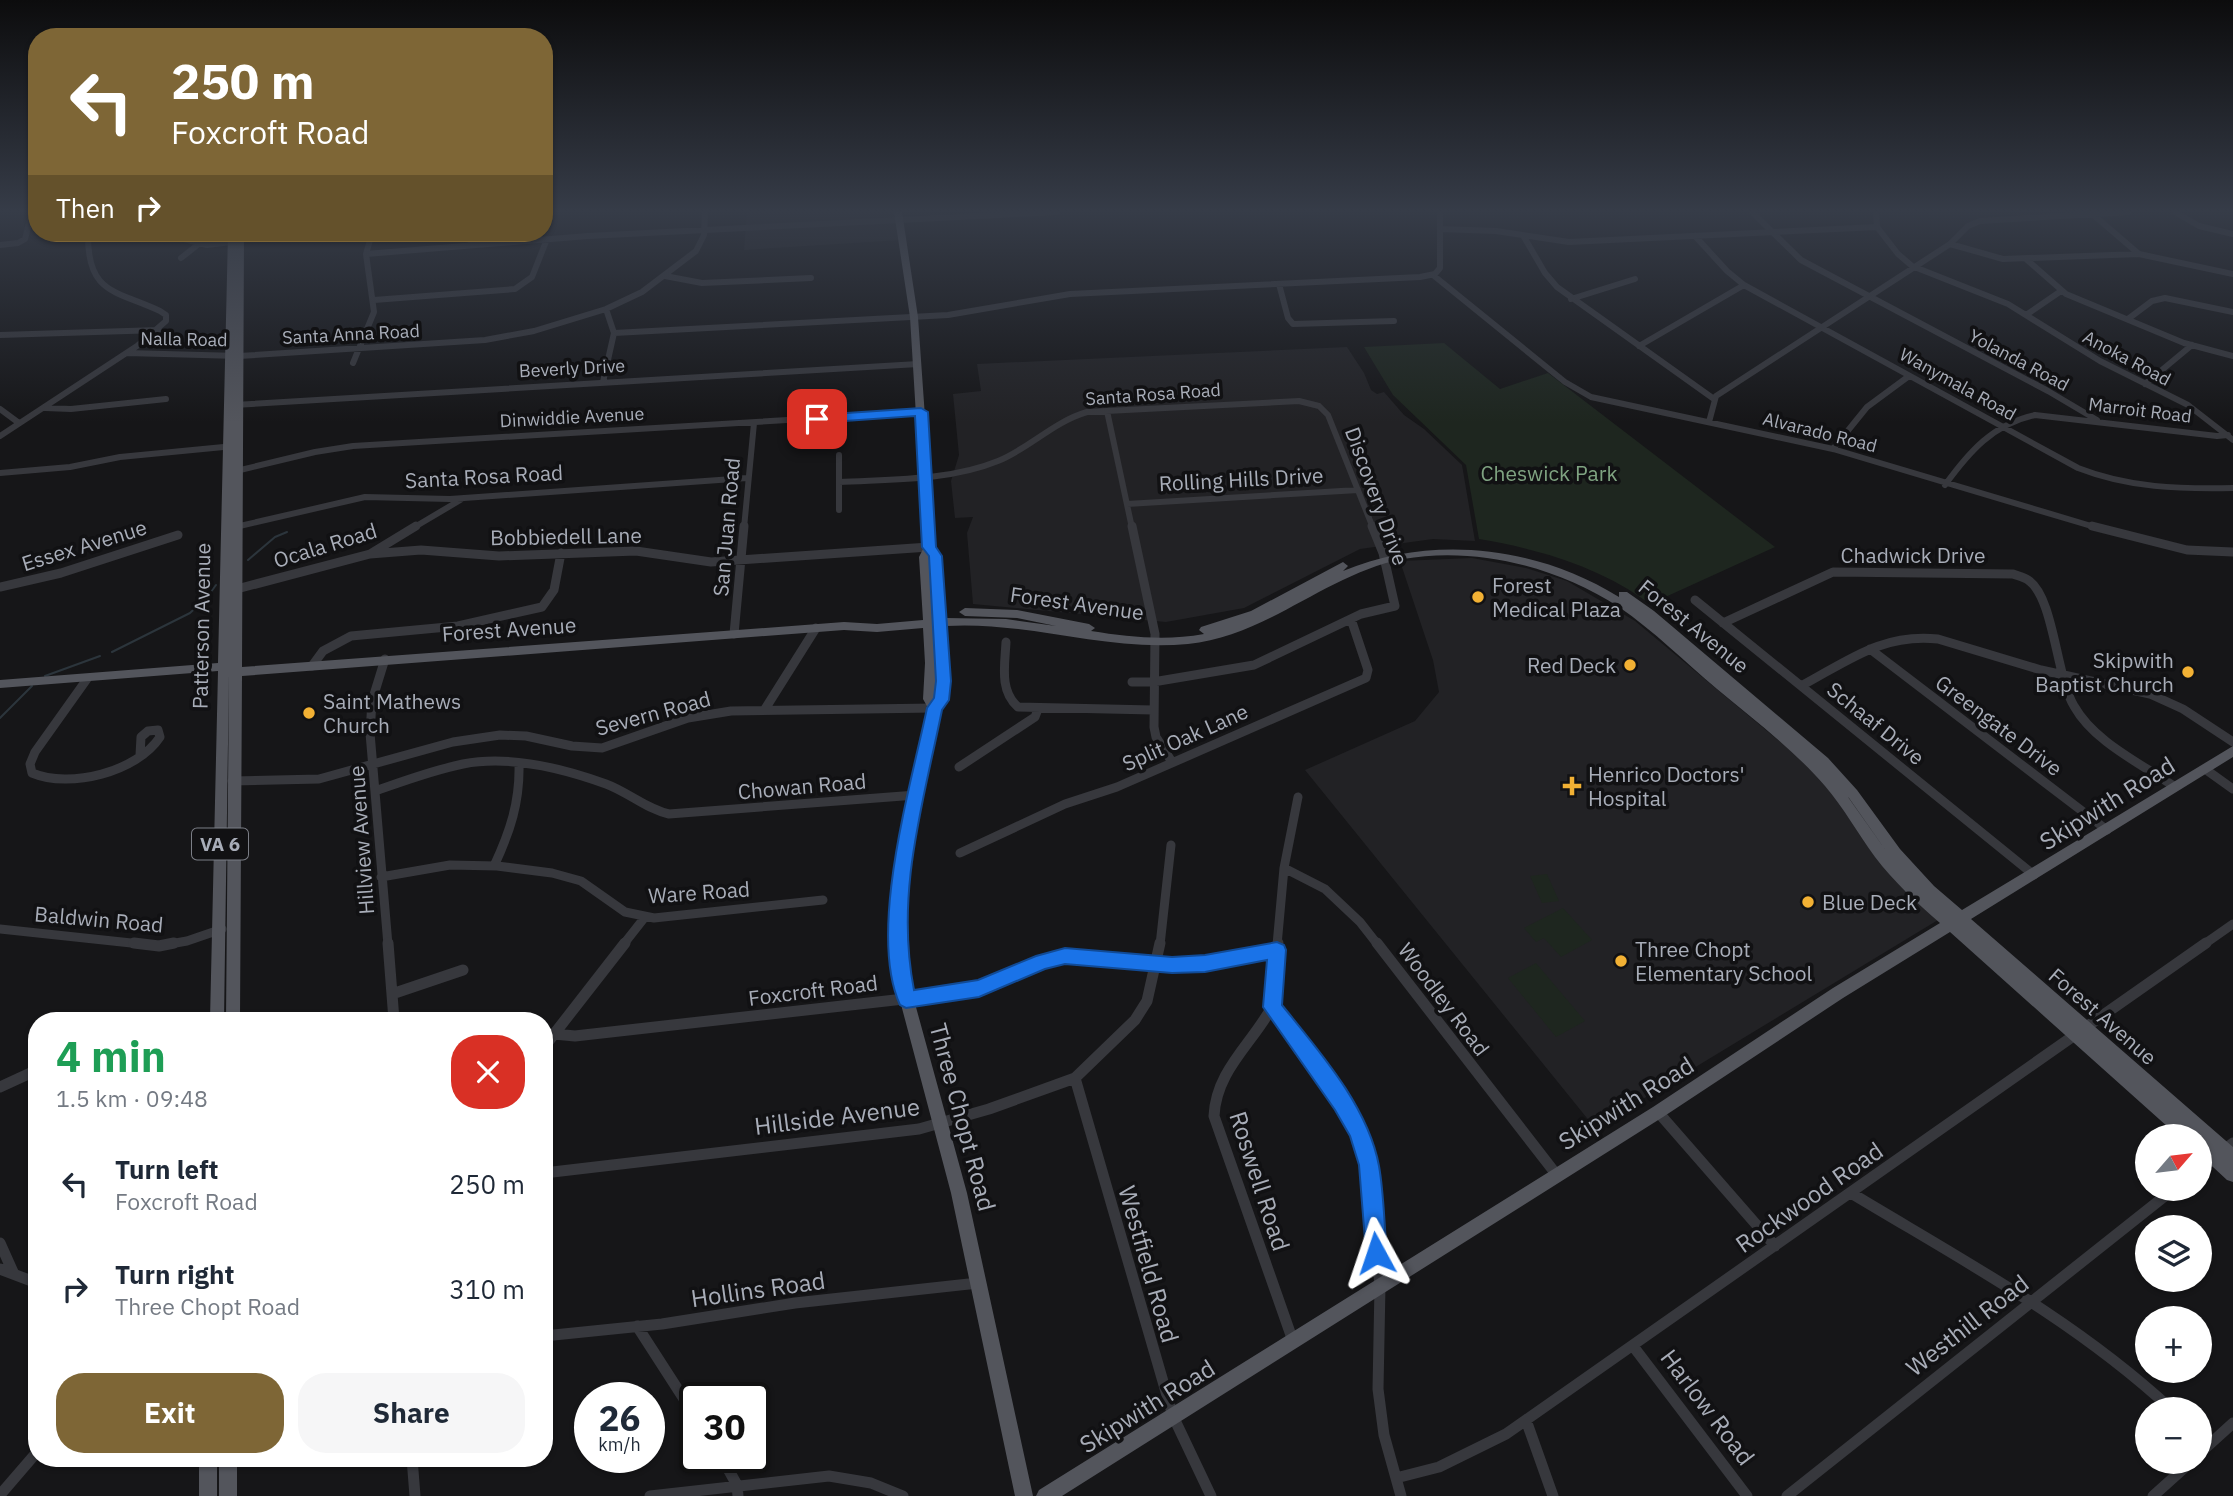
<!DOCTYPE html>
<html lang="en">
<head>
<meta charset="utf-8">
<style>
	:root { --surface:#fff; --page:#f6f6f7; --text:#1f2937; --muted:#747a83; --accent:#7e6636 }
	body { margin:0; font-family:"IBM Plex Sans",sans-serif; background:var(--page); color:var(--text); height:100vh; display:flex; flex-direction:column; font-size:26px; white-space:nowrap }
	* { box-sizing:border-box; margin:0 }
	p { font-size:23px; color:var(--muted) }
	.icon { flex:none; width:38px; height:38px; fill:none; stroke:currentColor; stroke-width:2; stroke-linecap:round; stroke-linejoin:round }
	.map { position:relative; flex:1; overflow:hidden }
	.side { position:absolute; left:28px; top:1012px; width:525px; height:455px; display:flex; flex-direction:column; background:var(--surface); border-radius:28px; box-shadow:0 2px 5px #0004 }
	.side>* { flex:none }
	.banner { position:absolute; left:28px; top:28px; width:525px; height:214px; border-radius:28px; box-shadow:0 2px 5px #0004; background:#7e6636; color:#fff; overflow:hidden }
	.needle { width:46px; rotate:62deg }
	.buttons { position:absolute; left:2135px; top:1124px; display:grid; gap:14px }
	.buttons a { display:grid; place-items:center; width:77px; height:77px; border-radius:50%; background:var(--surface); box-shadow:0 2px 5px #0004; font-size:35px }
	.speed { position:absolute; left:574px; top:1382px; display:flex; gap:14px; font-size:35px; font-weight:700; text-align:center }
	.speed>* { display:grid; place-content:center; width:91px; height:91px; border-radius:50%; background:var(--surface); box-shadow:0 2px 5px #0004; line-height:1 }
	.speed small { font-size:18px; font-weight:400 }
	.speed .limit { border:4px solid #111; border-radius:10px; background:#fff; color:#111 }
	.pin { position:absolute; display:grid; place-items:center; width:60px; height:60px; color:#fff; margin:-30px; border-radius:14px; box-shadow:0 4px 10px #0006 }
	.me { position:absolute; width:77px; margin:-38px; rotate:355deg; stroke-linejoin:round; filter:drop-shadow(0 0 5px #0008) }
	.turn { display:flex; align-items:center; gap:24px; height:147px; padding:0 28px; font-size:32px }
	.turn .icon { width:91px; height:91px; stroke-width:2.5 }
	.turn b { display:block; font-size:49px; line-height:60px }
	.then { display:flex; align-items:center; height:66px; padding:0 28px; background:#0003; gap:14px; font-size:26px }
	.round { display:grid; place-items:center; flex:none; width:74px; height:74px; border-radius:28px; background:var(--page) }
	.summary { display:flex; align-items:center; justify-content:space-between; height:119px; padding:0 28px }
	h1 { font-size:42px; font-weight:700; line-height:52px; color:#1e9e55 }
	.button { display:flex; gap:14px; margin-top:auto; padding:14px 28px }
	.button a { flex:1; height:80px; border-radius:28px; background:var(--accent); color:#fff; font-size:28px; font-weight:700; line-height:80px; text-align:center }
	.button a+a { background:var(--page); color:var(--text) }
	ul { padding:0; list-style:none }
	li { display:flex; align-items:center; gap:21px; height:105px; padding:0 28px }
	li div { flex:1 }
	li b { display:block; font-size:26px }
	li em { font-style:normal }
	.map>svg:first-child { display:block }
</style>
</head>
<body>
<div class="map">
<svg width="2233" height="1496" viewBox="0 0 2233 1496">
	<rect width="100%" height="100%" fill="#161618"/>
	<!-- built -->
	<path fill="#222225" d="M747 212H898L901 240 744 250Z
		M1347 347 1364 373 1371 390 1377 394 1384 392 1404 415 1424 429 1462 465 1475 541 1433 539 1360 549 1244 608 1166 622 973 604 967 533 973 517 955 518 951 481 959 455 953 394 981 391 977 364Z
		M1472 558 1526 568 1567 581 1635 621 1808 765 1841 802 1871 851 1938 920 1595 1128 1305 770 1415 721 1439 692 1433 660 1400 561Z"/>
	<!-- green -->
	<path fill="#1e261f" d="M1444 343 1500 389 1548 373 1775 547 1650 604C1601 567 1539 549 1479 539L1466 465 1393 395 1364 347Z
		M1547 874 1559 901 1542 903 1530 876Z
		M1563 908 1592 940 1561 957 1544 938 1536 942 1524 928Z
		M1536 963 1585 1021 1556 1037 1508 978Z"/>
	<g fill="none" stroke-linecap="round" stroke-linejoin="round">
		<!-- stream -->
		<path stroke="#2c353c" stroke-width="2" d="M248 560 275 537 287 532
			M112 652 190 613 208 596 216 585
			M45 676 100 656
			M0 718 32 686"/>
		<!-- minor-far2 -->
		<path stroke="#37383d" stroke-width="6" d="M1752 212 1801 260 2048 391 2097 420
			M1876 212 1877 227 1898 254 1912 266 2008 304 2100 361 2188 405 2233 440
			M2090 212 2139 254
			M2175 212 2199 226 2233 234
			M1440 229 1496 231 1569 242 1877 227
			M161 233 207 245 239 241
			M1695 236 1727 271 1744 285 2078 468C2129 488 2179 489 2233 488
			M1524 237 1545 273 1557 287 1714 399
			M1950 244 2003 259 2139 254 2233 274
			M0 245 18 243 25 239 32 212
			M470 245 478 233
			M366 254 588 236 1057 212
			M181 258 200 243
			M2026 259 2066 294 2184 343 2233 356
			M1433 275 1565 382 1591 397 1833 449 2098 528
			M665 276 702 283 811 278
			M1279 284 1288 318 1293 324 1394 321
			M1571 299 1635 279
			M374 300 515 289 532 277 547 239
			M2026 315 2061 291
			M2128 319 2152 301 2165 298 2233 312
			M614 333 948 315 1070 294 1420 277 1435 274 1440 268V212
			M0 335 159 330
			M1639 346 1744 285
			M127 353 239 356 485 340 534 331 606 309 642 292 696 251 704 235 705 212
			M353 363 374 312 366 254 372 233
			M603 382 614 333 606 309
			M2145 384 2192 345
			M234 405 918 364
			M45 408 71 409 166 399
			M0 409 19 423
			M1107 411 1132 528
			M1709 422 1716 396 1950 244 1968 226 1980 221 2128 212
			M0 436 137 346 166 321V315L160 311C115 290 87 294 88 233
			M1833 449 1867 407 1909 376
			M839 455V510
			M232 472 315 452 353 446 921 412
			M0 473 70 467 120 457 234 446
			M839 482C891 479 949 481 998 461 1030 448 1053 422 1087 412L1299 401 1319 406 1328 415 1373 528
			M1945 485C1969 452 1993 424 2035 415L2217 436 2228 435
			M1127 504 1358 490
			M231 528 365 497 450 499 747 478
			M413 528 462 499
			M744 528 754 423"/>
		<!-- minor-far1 -->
		<path stroke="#37383d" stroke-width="9" d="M1132 526 1155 634 1154 727 1156 737 1172 762
			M2092 526 2187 550 2233 552
			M231 528 238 526
			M370 554 421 550 499 556 636 551 711 562 929 547
			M0 587 61 573 178 535
			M233 590 370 554 416 526
			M1695 600 2034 875
			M1723 623 1833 572 2013 574C2018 576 2024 577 2028 580 2054 597 2056 676 2074 706 2094 742 2142 764 2175 787
			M734 634 744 526
			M1006 642C1005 664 999 691 1018 707L1153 710
			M1870 649 2107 830
			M385 659 372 701 370 733 388 945
			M312 666 323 651 351 636 458 626 542 607 554 590 561 553
			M87 679 35 752 30 764 32 773C70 789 137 772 160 737L158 730 148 731 141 737 140 755
			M1132 682H1153L1254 665 1361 614 1395 606 1383 553 1372 526
			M1801 686C1848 661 1882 633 1938 639L2041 670 2150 694 2183 709 2233 742
			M765 709 816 628
			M959 767 1035 717 1038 709
			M2205 769 2233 789
			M232 781 319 779 453 742 500 735 526 736 572 746 602 748 688 718 731 711 934 708
			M375 791C404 781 433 770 463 764 509 755 562 768 606 784 628 792 646 809 669 814L916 795
			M960 853 1065 804 1117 787 1366 678 1368 670 1351 619
			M494 866C510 832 520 802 519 764
			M1284 868 1325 889 1360 922 1378 945
			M381 877 450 865 497 866 552 873 581 881 625 912 654 918 823 900
			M0 929 150 945
			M164 945 187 941 222 929
			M623 945 645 917
			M1160 945 1171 845
			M1277 945 1284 868 1298 797
			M2203 945 2233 924"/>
		<!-- minor -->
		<path stroke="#37383d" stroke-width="11" d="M134 943 159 946 174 943
			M388 943 394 1020
			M1278 943 1272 1007 1300 1040 1329 1082 1354 1125 1369 1165 1380 1286 1378 1389 1384 1435 1401 1496
			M1377 943 1556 1174
			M392 994 463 970
			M1272 1007C1251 1045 1216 1071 1214 1116L1293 1341
			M554 1034 575 1036 957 993C993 985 1027 961 1064 956 1092 953 1140 964 1171 965 1206 966 1242 956 1277 950
			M544 1047 625 943
			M1075 1078 1173 1416 1211 1496
			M0 1087 37 1070
			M1658 1112 1775 1246
			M2200 1169 2233 1143
			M544 1173 919 1129 989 1109 1075 1078 1135 1020 1147 1001 1160 943
			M1851 1193C1962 1260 2075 1320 2171 1409
			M0 1243 13 1272
			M0 1269 37 1283
			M637 1326 695 1416
			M544 1336 662 1324 795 1303 978 1283
			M1633 1346 1747 1496
			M1526 1420 1553 1496
			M2200 1438 2207 1446
			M2200 1453 2233 1423
			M412 1458 415 1496
			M722 1458 737 1485 738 1496
			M1396 1478 1439 1467 1506 1434 2206 943
			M0 1495 37 1452
			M650 1496 829 1476 871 1483 903 1496
			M1787 1496 2175 1188
			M2153 1496 2192 1461"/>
		<!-- major -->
		<path fill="#53555c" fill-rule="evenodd" d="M894 212H902L918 317 934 546 941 556 946 618 1006 619 1056 626 1017 618 965 616 959 612 965 608 1017 610 1089 624 1095 628 1091 631C1129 637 1166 641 1204 634L1199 630 1201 627 1251 611 1343 562 1348 566 1343 571C1432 534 1537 546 1619 597V592H1627L1654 611 1828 758 1857 790 1900 849 1934 886 1962 910 2233 746V757L1971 919 2233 1147V1182L2227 1180 2200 1155V1136H2178L1950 932 1843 998 1663 1117 1062 1496H1036L1039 1490 1653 1107 1833 988 1940 923C1917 903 1894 882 1875 857 1858 834 1844 808 1825 786 1793 749 1754 720 1717 689 1685 662 1654 631 1619 607 1557 567 1476 546 1403 559 1326 574 1268 636 1188 644 1107 652 1028 621 946 626L950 681 948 700 940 710 905 884 903 930 908 978 967 1193 1033 1496H1015L951 1193 894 978 889 930 891 884 928 708 923 699 925 663 923 628 877 632 844 630 242 676 240 1020H226L229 674 224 1020H210L218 671 0 688V680L218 663 228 233H244L242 667 844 622 877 624 923 620 919 557 924 547 910 317ZM930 556 934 619 929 557ZM934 627 938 681 935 699 937 663ZM1848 797 1849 798 1889 855Z
			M199 1458H217V1496H199Z
			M219 1458H237V1496H219Z"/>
	</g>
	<!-- sky -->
	<linearGradient id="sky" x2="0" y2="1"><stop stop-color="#0c0c0d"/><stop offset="0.5" stop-color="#363c48"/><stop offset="1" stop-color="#363c48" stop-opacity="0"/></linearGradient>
	<rect width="2233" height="422" fill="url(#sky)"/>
	<!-- route -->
	<path fill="#1a73e8" stroke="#114b97" stroke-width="2" d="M921 408 928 412 936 547 942 556 951 681 949 700 942 710C923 804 895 894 914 990L978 980 1036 956 1065 948 1172 957 1205 955 1277 942 1284 945 1286 950 1282 1005C1319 1051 1368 1106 1379 1166 1384 1194 1384 1224 1387 1253L1384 1260 1376 1263 1369 1260 1366 1253 1359 1165 1350 1136 1335 1110 1263 1007 1267 960 1205 972 1172 973 1065 964 1045 969 979 997 906 1008 900 1005C867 933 911 785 927 708L934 698 936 681 929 556 922 547 915 416 817 423 810 419 817 415Z"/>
	<!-- markers -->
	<g fill="#f2b134" stroke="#111113" stroke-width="2.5">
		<circle cx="1478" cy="597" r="7"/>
		<circle cx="1630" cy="665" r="7"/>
		<circle cx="2188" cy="672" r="7"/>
		<circle cx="309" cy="713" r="7"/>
		<path d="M1568.5 775.5h7v7h7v7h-7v7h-7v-7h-7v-7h7z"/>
		<circle cx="1808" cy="902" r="7"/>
		<circle cx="1621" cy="961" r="7"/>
	</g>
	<g text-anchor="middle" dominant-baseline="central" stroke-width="7" stroke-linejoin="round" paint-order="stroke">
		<!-- far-street labels -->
		<g font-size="18" fill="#a8adb8" stroke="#111113">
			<text transform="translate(351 334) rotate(-3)">Santa Anna Road</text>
			<text transform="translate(184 339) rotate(1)">Nalla Road</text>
			<text transform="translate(2127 358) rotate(28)">Anoka Road</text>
			<text transform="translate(2019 360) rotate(28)">Yolanda Road</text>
			<text transform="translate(572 368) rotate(-3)">Beverly Drive</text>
			<text transform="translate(1958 384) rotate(29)">Wanymala Road</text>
			<text transform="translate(1153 394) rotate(-4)">Santa Rosa Road</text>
			<text transform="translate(2140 410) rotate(7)">Marroit Road</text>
			<text transform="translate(572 417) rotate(-3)">Dinwiddie Avenue</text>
			<text transform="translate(1820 432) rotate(14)">Alvarado Road</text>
		</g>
		<!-- shield labels -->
		<rect fill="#111113" stroke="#7b7e86" stroke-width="2" x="192" y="828.5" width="56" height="31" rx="5"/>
		<g font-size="19" font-weight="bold" fill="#a8adb8">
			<text x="220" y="844">VA 6</text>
		</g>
		<!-- park labels -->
		<g font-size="21" fill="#7fa381" stroke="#111113">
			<text x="1549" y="473">Cheswick Park</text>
		</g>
		<!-- street labels -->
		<g font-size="21" fill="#a8adb8" stroke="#111113">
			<text transform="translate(484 476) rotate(-3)">Santa Rosa Road</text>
			<text transform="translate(1241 479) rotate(-3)">Rolling Hills Drive</text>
			<text transform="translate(1377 496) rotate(70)">Discovery Drive</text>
			<text transform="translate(726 527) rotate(-85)">San Juan Road</text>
			<text transform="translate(566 536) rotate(-1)">Bobbiedell Lane</text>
			<text transform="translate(84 545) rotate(-17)">Essex Avenue</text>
			<text transform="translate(325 545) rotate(-17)">Ocala Road</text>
			<text x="1913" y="555">Chadwick Drive</text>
			<text transform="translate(1077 603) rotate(8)">Forest Avenue</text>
			<text transform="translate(201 626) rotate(-89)">Patterson Avenue</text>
			<text transform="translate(1694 626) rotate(39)">Forest Avenue</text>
			<text transform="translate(509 629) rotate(-4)">Forest Avenue</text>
			<text transform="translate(653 713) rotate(-15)">Severn Road</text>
			<text transform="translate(1876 723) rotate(39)">Schaaf Drive</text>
			<text transform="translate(1999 725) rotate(37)">Greengate Drive</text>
			<text transform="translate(1185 737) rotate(-24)">Split Oak Lane</text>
			<text transform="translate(802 786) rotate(-5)">Chowan Road</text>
			<text transform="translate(361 840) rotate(-94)">Hillview Avenue</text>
			<text transform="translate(699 892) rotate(-4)">Ware Road</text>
			<text transform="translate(99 919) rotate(5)">Baldwin Road</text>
			<text transform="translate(813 990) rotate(-7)">Foxcroft Road</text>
			<text transform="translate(1444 999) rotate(53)">Woodley Road</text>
			<text transform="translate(2103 1016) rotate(41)">Forest Avenue</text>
		</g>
		<!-- poi labels -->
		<g font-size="21" fill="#a8adb8" stroke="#111113" text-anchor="start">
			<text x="1492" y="585">Forest<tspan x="1492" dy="24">Medical Plaza</tspan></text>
			<text x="2174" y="660" text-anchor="end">Skipwith<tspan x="2174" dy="24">Baptist Church</tspan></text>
			<text x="1616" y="665" text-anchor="end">Red Deck</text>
			<text x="323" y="701">Saint Mathews<tspan x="323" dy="24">Church</tspan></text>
			<text x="1588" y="774">Henrico Doctors'<tspan x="1588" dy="24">Hospital</tspan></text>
			<text x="1822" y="902">Blue Deck</text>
			<text x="1635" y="949">Three Chopt<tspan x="1635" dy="24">Elementary School</tspan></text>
		</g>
		<!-- near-street labels -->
		<g font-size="24" fill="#a8adb8" stroke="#111113">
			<text transform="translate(2107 803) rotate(-32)">Skipwith Road</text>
			<text transform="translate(1626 1103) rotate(-32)">Skipwith Road</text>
			<text transform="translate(837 1116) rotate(-7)">Hillside Avenue</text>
			<text transform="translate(963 1117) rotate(75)">Three Chopt Road</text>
			<text transform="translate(1260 1181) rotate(72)">Roswell Road</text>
			<text transform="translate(1809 1197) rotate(-35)">Rockwood Road</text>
			<text transform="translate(1149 1264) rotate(74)">Westfield Road</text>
			<text transform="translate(758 1289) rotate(-8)">Hollins Road</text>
			<text transform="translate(1967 1325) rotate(-38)">Westhill Road</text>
			<text transform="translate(1147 1406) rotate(-32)">Skipwith Road</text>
			<text transform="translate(1708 1407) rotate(53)">Harlow Road</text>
		</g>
	</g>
</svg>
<div class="buttons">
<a><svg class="needle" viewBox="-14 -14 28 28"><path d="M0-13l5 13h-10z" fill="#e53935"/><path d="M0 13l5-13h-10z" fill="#747a83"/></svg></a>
<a><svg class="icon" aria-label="layers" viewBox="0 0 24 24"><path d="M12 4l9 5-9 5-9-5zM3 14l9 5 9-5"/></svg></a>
<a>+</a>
<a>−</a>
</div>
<div class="speed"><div>26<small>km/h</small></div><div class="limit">30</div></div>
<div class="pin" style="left:817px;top:419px;background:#d93025"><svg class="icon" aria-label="arrive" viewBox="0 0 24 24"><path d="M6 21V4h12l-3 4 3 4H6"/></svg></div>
<svg class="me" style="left:1376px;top:1253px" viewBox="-20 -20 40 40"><path d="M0-17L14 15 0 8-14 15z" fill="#1a73e8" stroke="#fff" stroke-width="4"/></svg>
<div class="banner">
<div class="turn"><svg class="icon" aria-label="left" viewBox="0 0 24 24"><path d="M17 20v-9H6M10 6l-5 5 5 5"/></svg><div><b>250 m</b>Foxcroft Road</div></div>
<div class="then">Then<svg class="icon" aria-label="right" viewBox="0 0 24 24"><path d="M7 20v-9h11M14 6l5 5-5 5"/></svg></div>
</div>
<section class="side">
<div class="summary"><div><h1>4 min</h1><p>1.5 km · 09:48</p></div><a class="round" style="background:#d93025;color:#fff"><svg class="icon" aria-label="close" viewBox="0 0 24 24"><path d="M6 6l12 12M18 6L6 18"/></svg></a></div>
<ul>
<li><svg class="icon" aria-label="left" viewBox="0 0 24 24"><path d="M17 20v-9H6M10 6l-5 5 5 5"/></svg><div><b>Turn left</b><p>Foxcroft Road</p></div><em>250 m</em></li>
<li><svg class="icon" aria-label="right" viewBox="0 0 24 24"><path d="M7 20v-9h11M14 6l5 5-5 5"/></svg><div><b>Turn right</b><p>Three Chopt Road</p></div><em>310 m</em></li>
</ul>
<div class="button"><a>Exit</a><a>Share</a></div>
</section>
</div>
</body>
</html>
